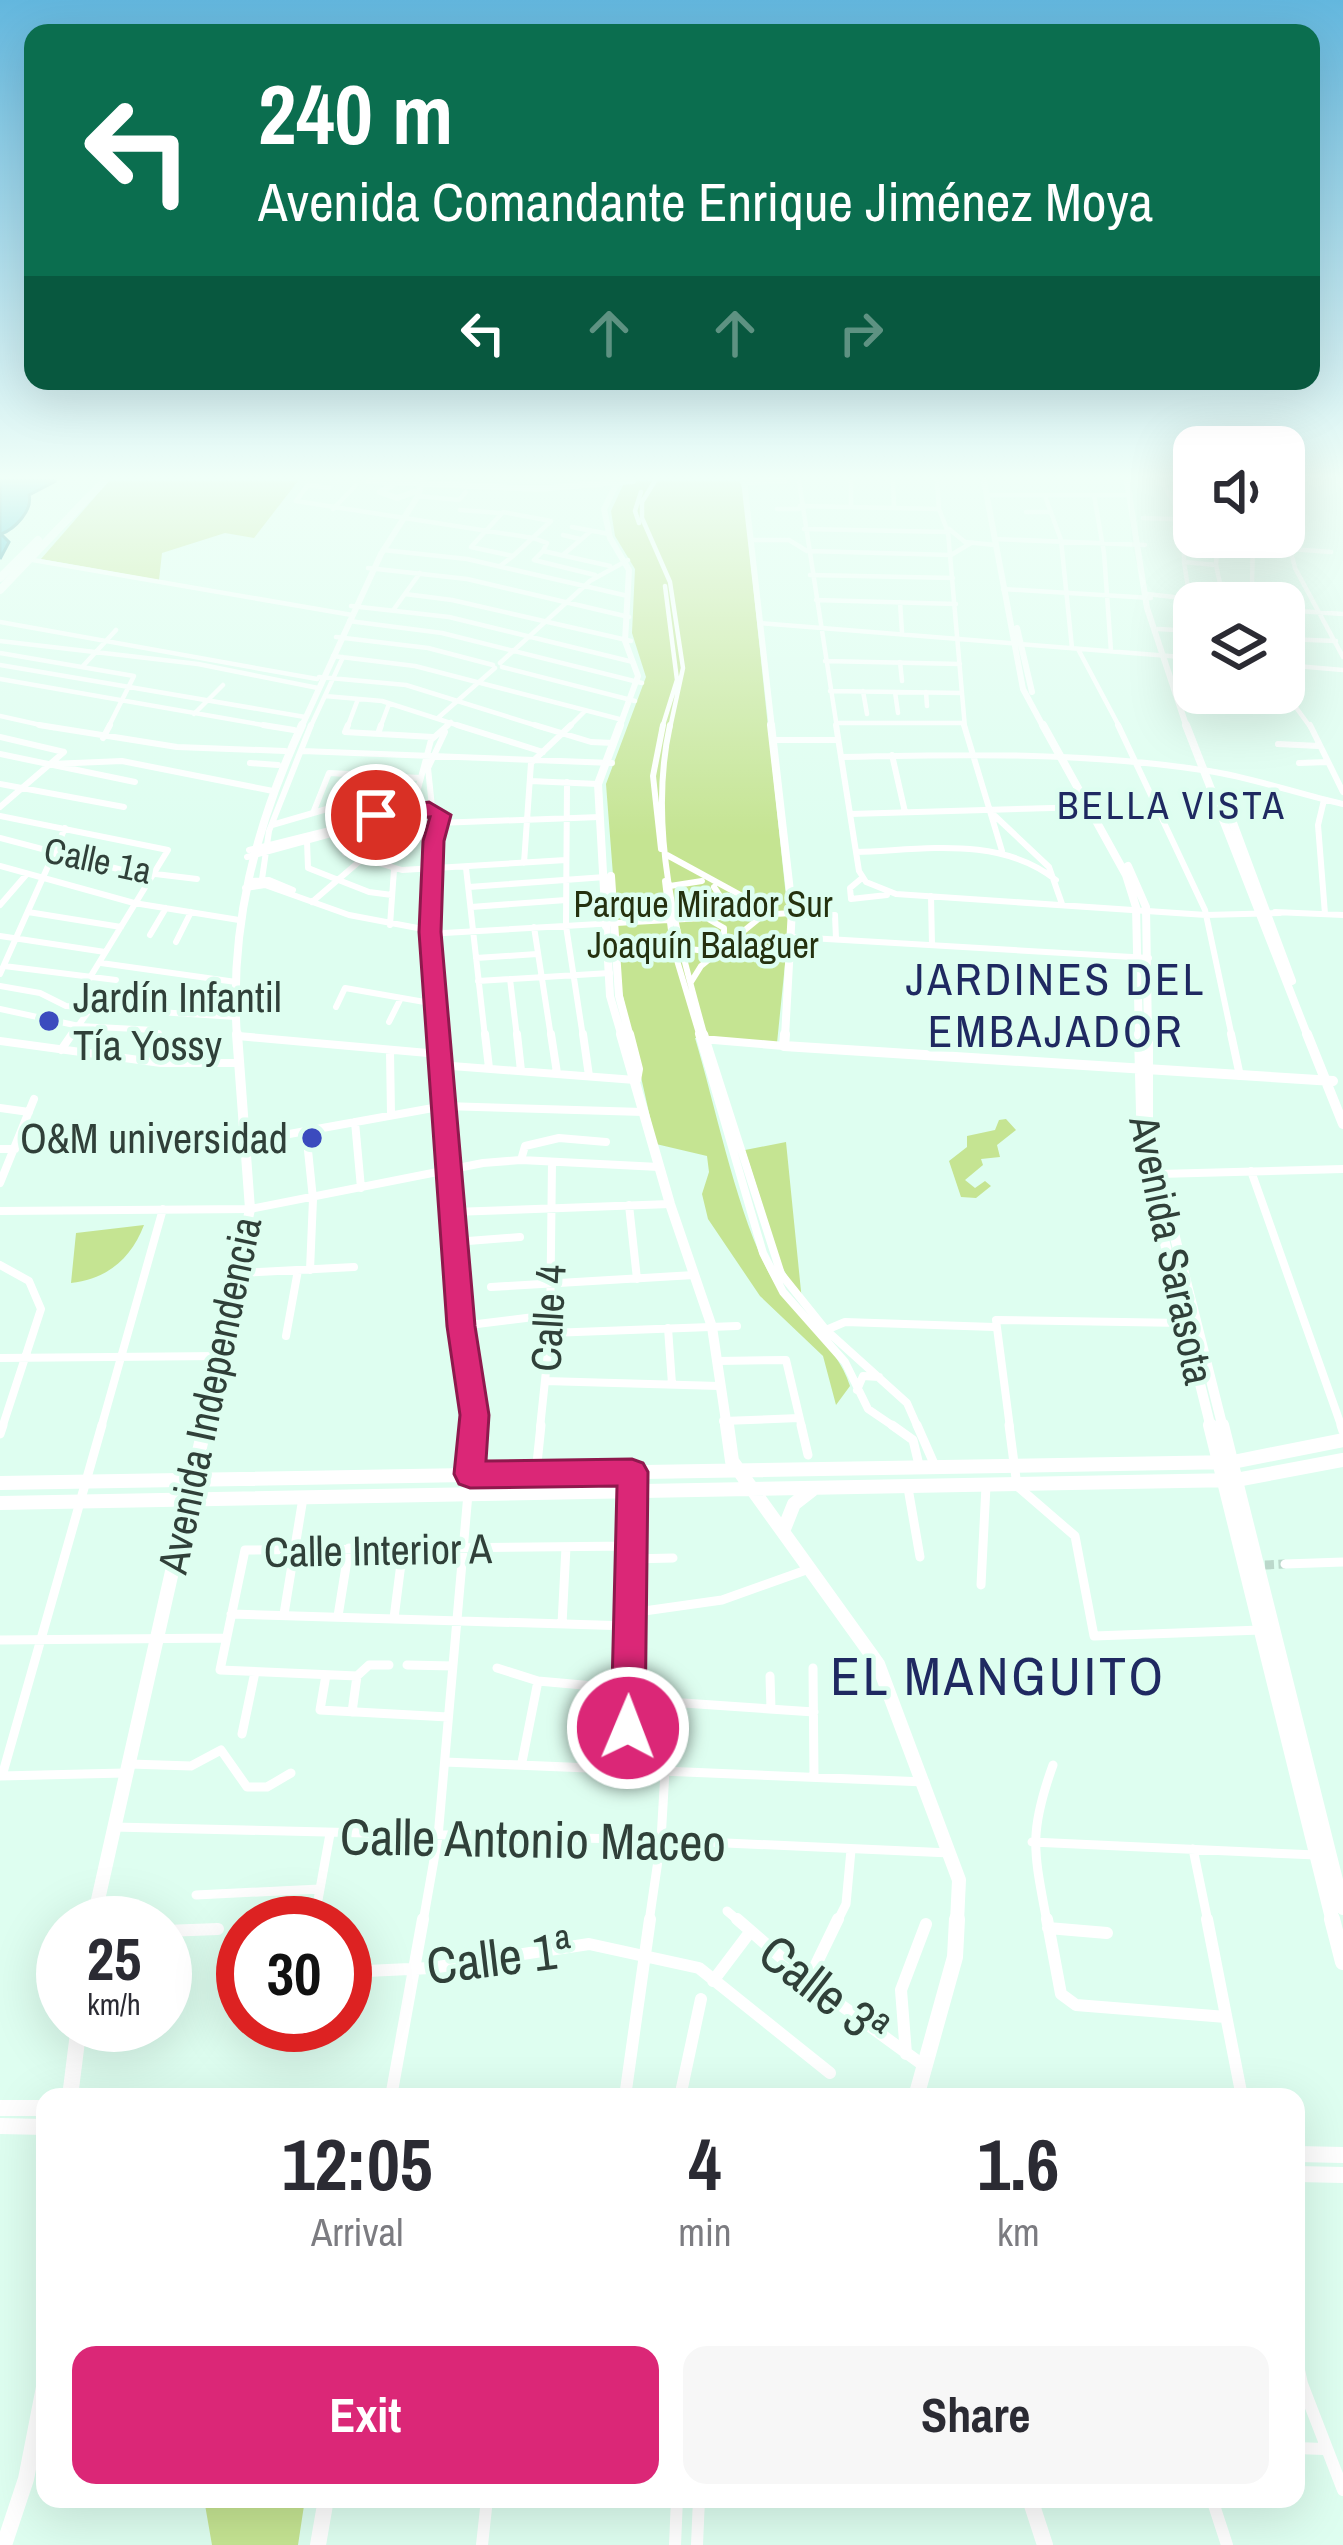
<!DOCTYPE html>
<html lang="en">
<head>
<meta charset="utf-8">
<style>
	:root { --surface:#fff; --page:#f7f7f7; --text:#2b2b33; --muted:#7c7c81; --accent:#db2777 }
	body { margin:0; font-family:"Archivo Narrow",sans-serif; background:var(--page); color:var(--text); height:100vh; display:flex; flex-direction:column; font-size:45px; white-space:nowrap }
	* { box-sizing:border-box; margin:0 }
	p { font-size:39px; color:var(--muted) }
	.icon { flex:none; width:66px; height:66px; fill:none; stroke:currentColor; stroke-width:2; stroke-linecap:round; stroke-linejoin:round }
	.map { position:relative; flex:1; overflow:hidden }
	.details { position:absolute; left:36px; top:2088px; width:1269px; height:420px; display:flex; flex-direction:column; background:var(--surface); border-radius:24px; box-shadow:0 12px 48px #0002 }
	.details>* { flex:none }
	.hud { position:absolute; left:24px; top:24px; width:1296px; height:366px; border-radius:24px; box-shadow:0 12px 48px #0002; background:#0b6e4f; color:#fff; overflow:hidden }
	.tools { position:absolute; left:1173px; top:426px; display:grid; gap:24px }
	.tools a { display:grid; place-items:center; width:132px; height:132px; border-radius:24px; background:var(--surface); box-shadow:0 12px 48px #0002; font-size:60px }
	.speed { position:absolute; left:36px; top:1896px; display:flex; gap:24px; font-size:60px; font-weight:700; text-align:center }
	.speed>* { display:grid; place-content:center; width:156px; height:156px; border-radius:50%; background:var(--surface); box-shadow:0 12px 48px #0002; line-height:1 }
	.speed small { font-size:30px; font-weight:400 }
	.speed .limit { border:18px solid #d22; background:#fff; color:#111 }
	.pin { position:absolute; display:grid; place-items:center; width:102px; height:102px; color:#fff; margin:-51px; border:6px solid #fff; border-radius:50%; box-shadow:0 3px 12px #0007 }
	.me { position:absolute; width:132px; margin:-66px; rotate:1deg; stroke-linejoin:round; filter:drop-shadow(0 0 9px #0008) }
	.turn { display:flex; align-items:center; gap:42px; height:252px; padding:0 36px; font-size:54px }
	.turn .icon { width:156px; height:156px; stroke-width:2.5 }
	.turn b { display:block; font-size:84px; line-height:102px }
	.lanes { display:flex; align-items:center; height:114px; padding:0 36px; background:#0003; justify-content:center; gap:60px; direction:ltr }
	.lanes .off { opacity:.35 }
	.eta { display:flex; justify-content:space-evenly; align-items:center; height:204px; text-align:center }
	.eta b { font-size:72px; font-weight:800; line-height:84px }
	.cta { display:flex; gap:24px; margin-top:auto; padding:24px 36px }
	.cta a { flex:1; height:138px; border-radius:24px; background:var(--accent); color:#fff; font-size:48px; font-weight:800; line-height:138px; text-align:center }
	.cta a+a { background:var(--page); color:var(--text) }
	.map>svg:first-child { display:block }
</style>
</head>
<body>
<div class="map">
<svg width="1343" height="2545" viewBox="0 0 1343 2545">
	<rect width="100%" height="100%" fill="#defef0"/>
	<!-- green -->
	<path fill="#c5e492" d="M109 481H298L254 538 225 533 162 553 159 580 41 559Z
		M625 481H742L789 925 777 1043 695 1038C716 1108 737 1214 770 1275 792 1317 836 1341 850 1386L836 1405 823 1356 760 1296 708 1219 702 1194 709 1172 707 1156 656 1144 622 992 606 784 646 677 632 633 635 569 615 536 611 511Z
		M1006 1119 1016 1130 997 1145 1000 1157 981 1159 983 1165 965 1180 975 1188 985 1181 991 1186 976 1198 961 1197 949 1161 967 1147V1136L995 1130 999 1120Z
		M786 1142 802 1301 782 1267 745 1150Z
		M144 1225C131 1259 107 1279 71 1283L76 1233Z
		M204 2499H305L298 2545H212Z"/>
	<!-- water -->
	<path fill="#3bbccf" stroke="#3897a2" stroke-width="3" d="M0 481H56L29 495C33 510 15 529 1 534L9 542 0 559Z"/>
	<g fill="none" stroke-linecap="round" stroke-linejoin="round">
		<!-- minor-tunnel -->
		<path stroke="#bbd8cb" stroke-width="9" stroke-dasharray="9 4.5" stroke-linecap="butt" d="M1265 1565 1285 1564"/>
		<!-- minor-far4 -->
		<path stroke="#fff" stroke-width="4.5" d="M655 481 642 502V518L670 582 683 668 670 728
			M799 481 837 728
			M851 481V506
			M893 481 894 507
			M937 481 939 509 948 532 965 728
			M1161 481 1184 519V562L1194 626
			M329 488 308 485 296 501 533 538 547 543 543 551
			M987 495H1131
			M1094 495 1104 553 1111 651
			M418 496 459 500 466 492
			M1045 496 1061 540 1072 648
			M800 506 939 509
			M333 509 355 486
			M777 509H799
			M460 510 500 513
			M503 512 551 521 513 556 471 547Z
			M1026 512H1051
			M1143 518 1194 520
			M639 523 635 511 641 492
			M1284 524 1295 568 1343 657
			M572 527 609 534
			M804 529 948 532
			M949 529 965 542 995 545
			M563 535 580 539
			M1218 537 1216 565 1224 602
			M994 539 1145 545
			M751 540H789L807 551
			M1291 549 1331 552
			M383 550 467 559 628 596
			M543 551 534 560 595 575
			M543 551 610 566
			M808 551 951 555 971 543
			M564 554 591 531
			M27 559 352 615
			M1184 562 1216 565
			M500 566 513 556
			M368 568 467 579 629 617
			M810 575 953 578
			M1219 585 1252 586 1253 537
			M1003 589 1151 598
			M405 594 452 600 631 641
			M1147 594 1226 603
			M816 600 956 604
			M900 602 902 633
			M351 606 449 617 633 662
			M394 609 420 573
			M1284 610 1343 614
			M349 621 442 633 642 683
			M0 622 317 679
			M760 623 1194 658
			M1158 629 1194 631
			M336 637 428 648 493 665
			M1284 639 1336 641
			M0 641 198 664 318 688
			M1078 649 1120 728
			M0 653 134 676 108 728
			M333 656 415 666 623 720
			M825 661 960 664
			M900 662 902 681
			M500 663 590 581 628 560
			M0 665 305 717
			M1284 665 1343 670
			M83 666 116 630
			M502 667 635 701
			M319 677 406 685 544 728
			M0 679 280 728
			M830 691 962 693
			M863 691 867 714
			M1284 691 1311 728
			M895 692 898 713
			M926 692 927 706
			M325 696 382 701 466 728
			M194 714 223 685
			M0 716 54 728
			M439 717 495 668
			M836 723H964
			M310 728 343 657
			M347 728 358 699
			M380 728 389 704
			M445 728 451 722
			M568 728 584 712
			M662 728 677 680 665 586"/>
		<!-- minor-far3 -->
		<path stroke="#fff" stroke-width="6" d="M39 725 177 747 285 751
			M263 725 294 730
			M348 725 345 732 433 737
			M457 725 543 752
			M535 725 591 742 614 743
			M670 725C647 829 677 936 705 1037
			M836 725 859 871 866 882 896 894 1206 915 1280 913
			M964 725 1002 851
			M1118 725 1205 910 1232 1037
			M1310 725 1343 792
			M378 734 381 725
			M0 737 64 752
			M103 738 110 725
			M774 740H838
			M1278 744 1319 746
			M302 751 612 763
			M0 754 135 782
			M892 755 905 812
			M841 757C963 754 1087 752 1209 771 1254 778 1298 794 1343 804
			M250 763 278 765
			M1299 763 1328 762
			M51 764 122 761 273 791
			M530 781 598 784
			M0 784 124 807
			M1324 800 1318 825 1325 914
			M0 807 64 752
			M432 807 428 768 445 732
			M420 808 415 800 431 740 448 725
			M313 813 329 773 420 778
			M850 814 1088 807
			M0 816 168 850 89 979
			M995 816 1049 867 1062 904
			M437 823 600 817
			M272 825 368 797 379 775
			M338 826 345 853 402 870 566 860
			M415 826 426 843 437 1037
			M0 838 122 870 197 879
			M307 841 308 868 369 892 392 895
			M661 849 653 776 663 725
			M249 850 414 809
			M856 852C923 850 999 835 1056 880
			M667 855 768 910
			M247 857 364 825 409 824
			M524 863 531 763 571 725
			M0 866 134 903 239 920
			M466 868 485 1037
			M862 878 850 888 851 899 887 895
			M262 879 269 831 311 725
			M250 881 269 880 293 890
			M665 881 673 947 700 1037
			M670 886 702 881
			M469 887 605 877
			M245 888 265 885 349 915 444 933 792 913
			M931 896 932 945
			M312 902 361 860
			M0 905 26 875
			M471 907 566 900
			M28 912 121 927
			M1275 912 1343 915
			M698 914 716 905 720 896 714 887
			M792 917 835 915 836 939
			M566 923 567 782
			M390 925 394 870
			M566 926 583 1037
			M534 927 551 1037
			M431 931 434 841 441 815 424 808 408 817 415 826 435 824
			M150 935 166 908
			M0 936 105 952
			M793 937 1149 958
			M176 942 191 912
			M680 948 707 951 724 946V928L710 920
			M476 958 537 954
			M101 963 236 982
			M4 966 116 980
			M0 974 65 828
			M510 979 517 1037
			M478 981 610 973
			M691 982 701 966 762 916
			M0 986 40 993 66 1006 236 1017
			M336 1007 345 988 436 1004
			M0 1009 79 1026 154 1030 158 1037
			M389 1022 401 998
			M238 1036 252 1037
			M70 1037 91 1008"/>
		<!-- minor-far2 -->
		<path stroke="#fff" stroke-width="8" d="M437 1034 474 1428
			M485 1034 489 1068
			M517 1034 521 1071
			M551 1034 557 1073
			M583 1034 589 1076
			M699 1034 763 1253 783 1292 845 1362 868 1409 896 1428
			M704 1034 781 1274 826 1330 907 1403 918 1428
			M1231 1034 1240 1076
			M238 1036 439 1054
			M702 1039 784 1046
			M0 1041 161 1063H240
			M157 1043 158 1034
			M61 1050 72 1034
			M390 1051 391 1115
			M439 1065 635 1080
			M0 1108 29 1112
			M355 1122 361 1188
			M306 1131 313 1199 310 1270
			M245 1142 444 1106 643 1112
			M0 1149H15
			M521 1160 525 1146 559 1138 606 1142
			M1251 1171 1342 1428
			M1159 1174 1343 1169
			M0 1183 34 1099
			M629 1205 637 1279
			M0 1211 250 1209 483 1163 521 1160 659 1167
			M453 1212 670 1204
			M455 1242 520 1237
			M0 1265 29 1281 41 1309 2 1428
			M240 1273 354 1267
			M491 1287 694 1275
			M461 1326 550 1315
			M668 1328 672 1384
			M826 1330 845 1322 994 1327
			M550 1333 737 1326
			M286 1336 298 1270
			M0 1358 220 1356
			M718 1361 786 1360 802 1428
			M545 1381 719 1386
			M857 1390 863 1376 879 1377
			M723 1421 799 1418
			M101 1428 163 1209
			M540 1428 550 1333 552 1162
			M1010 1428 996 1320 1184 1323"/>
		<!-- minor-far1 -->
		<path stroke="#fff" stroke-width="9" d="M801 1425 808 1455
			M892 1425 913 1440 919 1465
			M917 1425 935 1466
			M1009 1425 1017 1486 1075 1536 1094 1636 1261 1630
			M1341 1425 1343 1431
			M0 1434 3 1425
			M536 1473 541 1425
			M908 1488 920 1557
			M631 1559 673 1558
			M1285 1564 1343 1562
			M981 1585 986 1486
			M630 1613 722 1600 809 1569
			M231 1614 630 1626
			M284 1614 303 1498
			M338 1616 349 1548
			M394 1618 403 1548
			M562 1624 566 1547
			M0 1640 226 1638
			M407 1665 453 1666
			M497 1668 538 1681 628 1689 669 1702 814 1712
			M813 1668 814 1777
			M326 1675 320 1710 448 1717
			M357 1676 220 1670 245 1550 631 1546
			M357 1676 369 1665H389
			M770 1676 771 1709
			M352 1712 357 1676
			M242 1734 255 1672
			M445 1762 925 1782
			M522 1762 538 1681
			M130 1764 191 1766 221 1750 247 1787H267L291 1773
			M627 1768 632 1472
			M1 1776 124 1773
			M2 1776 102 1425
			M114 1827 661 1840 950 1853
			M1032 1842 1316 1855
			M1193 1849 1208 1922
			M196 1895 320 1889
			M727 1911 740 1922
			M314 1922 330 1834
			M423 1922 438 1837 474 1425
			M649 1922 661 1840 669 1702
			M837 1922 846 1904 851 1850
			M1047 1922C1034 1852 1028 1834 1053 1765"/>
		<!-- minor -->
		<path stroke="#fff" stroke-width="12" d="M737 1919 808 1981 923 2065
			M1047 1919 1061 1994 1076 2005 1226 2017
			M1207 1919 1242 2097
			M1048 1928 1107 1933
			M165 1931 218 1929
			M345 1972 431 1968 589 1944 699 1968 830 2073
			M713 1981 750 1932
			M808 1981 838 1919
			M906 2054 901 1990 926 1924
			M391 2097 423 1919
			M625 2097 650 1919
			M680 2097 701 1999
			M1296 2356 1302 2384 1343 2490
			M1296 2448 1324 2449
			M1212 2499 1227 2545
			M482 2545 487 2499
			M675 2545 677 2499
			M697 2545 699 2499"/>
		<!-- major-far4 -->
		<path stroke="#fff" stroke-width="6" d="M369 481 538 489 633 481
			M618 481 604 509 610 538 629 570 625 641 638 676 619 728
			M744 481 772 728
			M984 481 1023 689 1044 728
			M1127 481 1147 608 1187 728
			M1339 481 1343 486
			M743 482 784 481
			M393 485 380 492 397 498 414 492
			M1017 628 1032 692
			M301 728 381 554 418 496 422 481"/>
		<!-- major-far3 -->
		<path stroke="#fff" stroke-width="8" d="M620 725 598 784 610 996 622 1037
			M771 725 792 909 785 1037
			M1043 725 1126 875 1136 907 1139 1037
			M1186 725 1308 1037
			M1223 796 1292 981
			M1128 866 1146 907 1148 1037
			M611 876 619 996 630 1037
			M237 1037C229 926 256 825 302 725"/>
		<!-- major-far2 -->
		<path stroke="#fff" stroke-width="10" d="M621 1034 670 1204 712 1327 727 1428
			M629 1034 638 1069 636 1080
			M785 1034 784 1046 1333 1081
			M1139 1034 1142 1151 1211 1428
			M1148 1034V1130L1223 1428
			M1307 1034 1343 1124
			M204 1428 250 1209 237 1034"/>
		<!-- major-far1 -->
		<path stroke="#fff" stroke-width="14" d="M727 1425 732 1461 878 1664 959 1880 957 1922
			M1210 1425 1333 1922
			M1222 1425 1343 1908
			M0 1483 1233 1462 1343 1440
			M0 1503 1236 1480 1343 1460
			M784 1529 794 1504 812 1490
			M93 1922 205 1425"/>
		<!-- major -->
		<path stroke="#fff" stroke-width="16" d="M1332 1919 1343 1962
			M70 2097 79 2025
			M916 2097 955 1957 957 1919
			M0 2108H45
			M0 2126 45 2127
			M1296 2154 1343 2155
			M1296 2174 1343 2175
			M1030 2499 1045 2545
			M4 2545 26 2479 45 2382
			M318 2545 326 2499"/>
		<!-- highway -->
		<path stroke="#fff" stroke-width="8" d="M0 578 38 540
			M0 590 104 481"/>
	</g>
	<!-- sky -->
	<linearGradient id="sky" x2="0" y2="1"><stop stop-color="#63b7de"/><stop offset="0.57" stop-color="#f0fff8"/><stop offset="1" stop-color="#f0fff8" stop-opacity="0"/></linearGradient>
	<rect width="1343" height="837" fill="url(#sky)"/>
	<!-- route -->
	<path fill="#db2777" stroke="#8e194d" stroke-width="3" d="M429 802 451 815 444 841 441 932 475 1326 489 1415 486 1461 632 1459 643 1463 648 1472 645 1728 640 1740 628 1746 616 1740 611 1728 617 1486 470 1488 459 1484 454 1474 460 1415 447 1326 419 932 423 841 430 817 376 821 366 815 376 809Z"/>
	<!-- markers -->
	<g fill="#3b4bbe" stroke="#defef0" stroke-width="4.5">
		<circle cx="49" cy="1021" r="12"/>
		<circle cx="312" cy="1138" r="12"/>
	</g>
	<g text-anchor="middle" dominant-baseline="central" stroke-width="9" stroke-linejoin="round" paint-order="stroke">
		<!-- far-street labels -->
		<g font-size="36" fill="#304039" stroke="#defef0">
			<text transform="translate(98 860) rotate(12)">Calle 1a</text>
		</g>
		<!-- far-park labels -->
		<g font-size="36" fill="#25310f" stroke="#defef0">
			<text x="703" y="904">Parque Mirador Sur<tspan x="703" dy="41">Joaquín Balaguer</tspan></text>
		</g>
		<!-- far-neighbourhood labels -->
		<g font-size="39" letter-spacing="3" fill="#1f2961" stroke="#defef0">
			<text x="1172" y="805">BELLA VISTA</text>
		</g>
		<!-- poi labels -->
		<g font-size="42" fill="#304039" stroke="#defef0" text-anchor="start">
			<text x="73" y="997">Jardín Infantil<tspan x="73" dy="48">Tía Yossy</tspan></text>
			<text x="288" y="1138" text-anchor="end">O&amp;M universidad</text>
		</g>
		<!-- street labels -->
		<g font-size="42" fill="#304039" stroke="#defef0">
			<text transform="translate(1172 1250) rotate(78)">Avenida Sarasota</text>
			<text transform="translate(548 1318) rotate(-87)">Calle 4</text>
			<text transform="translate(209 1395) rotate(-78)">Avenida Independencia</text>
			<text transform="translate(378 1550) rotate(-1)">Calle Interior A</text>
		</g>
		<!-- neighbourhood labels -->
		<g font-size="45" letter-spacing="3" fill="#1f2961" stroke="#defef0">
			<text x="1056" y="978">JARDINES DEL<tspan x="1056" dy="52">EMBAJADOR</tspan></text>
		</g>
		<!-- near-street labels -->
		<g font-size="51" fill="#304039" stroke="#defef0">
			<text transform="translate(533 1839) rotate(1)">Calle Antonio Maceo</text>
			<text transform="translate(499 1957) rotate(-7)">Calle 1ª</text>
			<text transform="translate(824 1990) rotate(38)">Calle 3ª</text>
		</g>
		<!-- near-neighbourhood labels -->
		<g font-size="54" letter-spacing="3" fill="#1f2961" stroke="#defef0">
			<text x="998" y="1675">EL MANGUITO</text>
		</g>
	</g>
</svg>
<div class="tools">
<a><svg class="icon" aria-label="sound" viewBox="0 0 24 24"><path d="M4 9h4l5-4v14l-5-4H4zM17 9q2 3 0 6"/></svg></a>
<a><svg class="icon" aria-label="layers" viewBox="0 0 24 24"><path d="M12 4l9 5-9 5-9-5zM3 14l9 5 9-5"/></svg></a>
</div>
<div class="speed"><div>25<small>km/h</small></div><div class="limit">30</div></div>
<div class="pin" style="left:376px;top:815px;background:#d93025"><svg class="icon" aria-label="arrive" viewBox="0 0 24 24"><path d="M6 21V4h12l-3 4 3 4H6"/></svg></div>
<svg class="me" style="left:628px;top:1728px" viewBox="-20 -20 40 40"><circle r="17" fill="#db2777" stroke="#fff" stroke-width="3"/><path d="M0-11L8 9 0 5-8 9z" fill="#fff"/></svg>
<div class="hud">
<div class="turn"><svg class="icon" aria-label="left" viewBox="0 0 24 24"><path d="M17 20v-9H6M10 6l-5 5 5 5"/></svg><div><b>240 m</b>Avenida Comandante Enrique Jiménez Moya</div></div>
<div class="lanes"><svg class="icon" aria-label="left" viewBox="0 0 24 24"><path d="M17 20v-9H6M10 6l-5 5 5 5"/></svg><svg class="icon off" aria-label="ahead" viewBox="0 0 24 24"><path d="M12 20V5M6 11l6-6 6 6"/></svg><svg class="icon off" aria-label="ahead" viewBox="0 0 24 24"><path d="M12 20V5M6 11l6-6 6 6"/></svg><svg class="icon off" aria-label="right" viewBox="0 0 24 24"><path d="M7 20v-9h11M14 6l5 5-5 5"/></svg></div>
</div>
<section class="details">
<div class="eta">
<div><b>12:05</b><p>Arrival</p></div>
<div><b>4</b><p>min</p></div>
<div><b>1.6</b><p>km</p></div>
</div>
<div class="cta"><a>Exit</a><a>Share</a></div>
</section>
</div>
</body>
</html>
